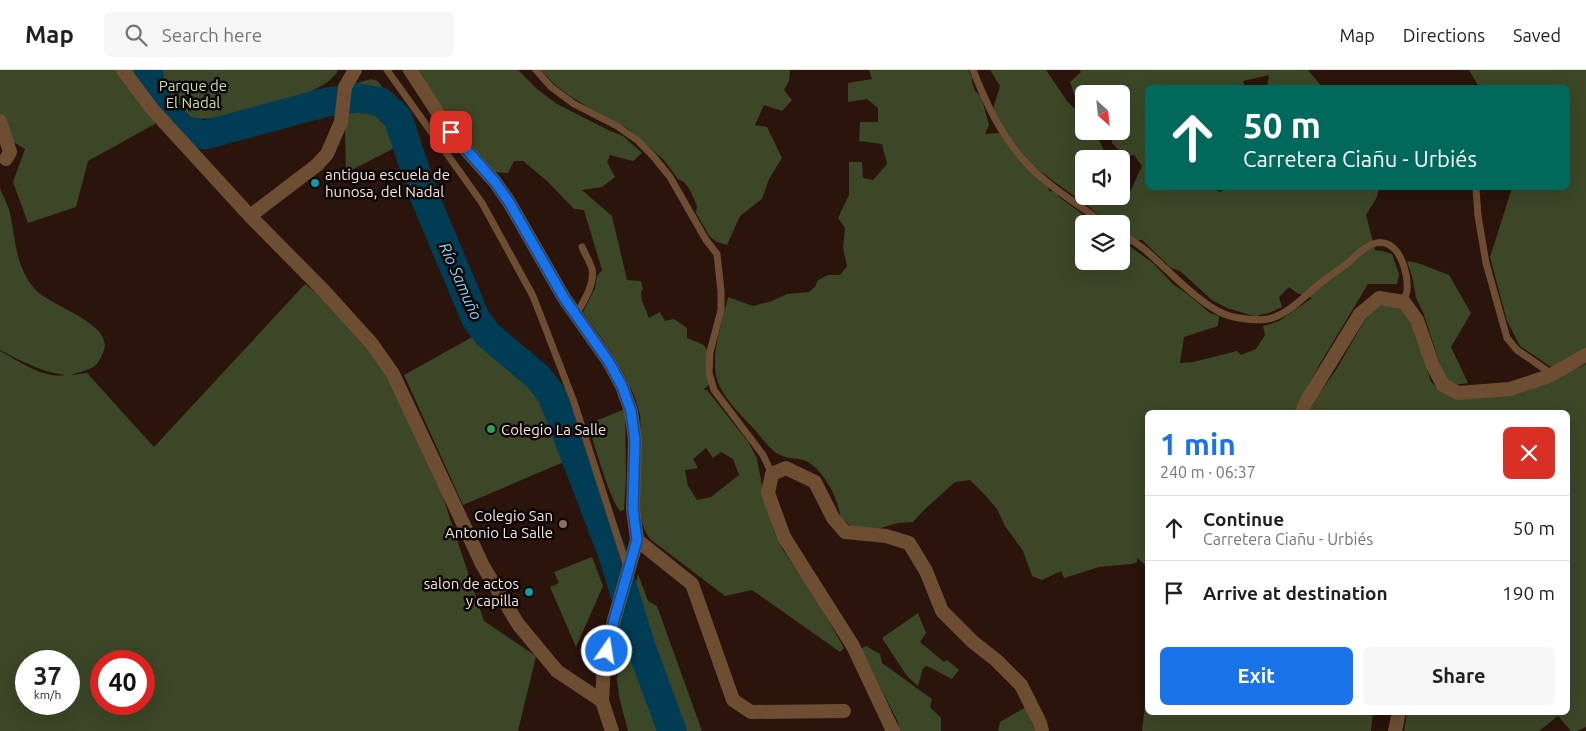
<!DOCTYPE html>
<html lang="en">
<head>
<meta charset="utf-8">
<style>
	:root { --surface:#fff; --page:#f6f6f6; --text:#202124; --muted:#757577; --line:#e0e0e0; --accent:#1a73e8 }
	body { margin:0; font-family:Ubuntu,sans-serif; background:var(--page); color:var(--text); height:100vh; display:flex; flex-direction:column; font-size:19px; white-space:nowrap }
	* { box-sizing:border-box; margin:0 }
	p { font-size:16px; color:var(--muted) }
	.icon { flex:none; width:28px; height:28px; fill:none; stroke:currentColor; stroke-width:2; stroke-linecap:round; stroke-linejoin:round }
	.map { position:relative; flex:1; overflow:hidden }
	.side { position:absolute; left:1145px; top:340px; width:425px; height:305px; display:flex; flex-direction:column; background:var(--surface); border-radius:8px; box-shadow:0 5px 20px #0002 }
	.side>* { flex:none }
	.hud { position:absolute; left:1145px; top:15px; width:425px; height:105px; border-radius:8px; box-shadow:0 5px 20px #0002; background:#00695c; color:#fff; overflow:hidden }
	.needle { width:32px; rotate:153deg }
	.buttons { position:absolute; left:1075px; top:15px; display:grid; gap:10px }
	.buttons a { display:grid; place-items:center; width:55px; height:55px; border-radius:8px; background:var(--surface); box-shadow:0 5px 20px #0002; font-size:25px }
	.speed { position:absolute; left:15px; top:580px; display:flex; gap:10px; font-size:25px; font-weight:700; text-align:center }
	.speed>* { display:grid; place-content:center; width:65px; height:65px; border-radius:50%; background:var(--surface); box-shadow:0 5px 20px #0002; line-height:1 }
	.speed small { font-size:12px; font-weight:400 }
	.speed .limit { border:8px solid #d22; background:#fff; color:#111 }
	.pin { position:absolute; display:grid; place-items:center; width:42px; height:42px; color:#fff; margin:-21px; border-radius:10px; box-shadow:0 2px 8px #0006 }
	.me { position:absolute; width:55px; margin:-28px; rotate:13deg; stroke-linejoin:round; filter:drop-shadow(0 0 4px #0008) }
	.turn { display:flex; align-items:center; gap:18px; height:105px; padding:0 15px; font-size:22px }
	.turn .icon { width:65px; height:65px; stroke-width:2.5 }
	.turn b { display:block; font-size:35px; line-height:42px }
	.round { display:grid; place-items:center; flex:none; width:52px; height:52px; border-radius:8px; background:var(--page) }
	.headline { display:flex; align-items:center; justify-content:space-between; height:85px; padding:0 15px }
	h1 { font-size:30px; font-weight:600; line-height:38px; color:var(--accent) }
	.cta { display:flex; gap:10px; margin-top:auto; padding:10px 15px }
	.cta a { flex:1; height:58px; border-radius:8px; background:var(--accent); color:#fff; font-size:20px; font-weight:600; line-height:58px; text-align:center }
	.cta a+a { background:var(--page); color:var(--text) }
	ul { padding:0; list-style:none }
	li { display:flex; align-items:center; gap:15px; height:65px; padding:0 15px; border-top:1px solid var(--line) }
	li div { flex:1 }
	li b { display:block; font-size:19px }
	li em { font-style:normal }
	header { display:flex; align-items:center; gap:30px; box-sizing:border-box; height:70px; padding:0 25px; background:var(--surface); border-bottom:1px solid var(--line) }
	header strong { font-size:24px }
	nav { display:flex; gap:28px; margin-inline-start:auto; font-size:18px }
	.search { width:350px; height:45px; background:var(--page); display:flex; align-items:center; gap:12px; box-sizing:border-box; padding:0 18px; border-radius:8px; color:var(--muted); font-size:19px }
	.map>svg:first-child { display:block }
</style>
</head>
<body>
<header>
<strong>Map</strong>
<div class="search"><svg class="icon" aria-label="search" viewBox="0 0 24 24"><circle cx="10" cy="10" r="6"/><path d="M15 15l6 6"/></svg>Search here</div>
<nav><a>Map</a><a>Directions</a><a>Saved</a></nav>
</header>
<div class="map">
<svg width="1586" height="661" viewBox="0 0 1586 661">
	<rect width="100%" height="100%" fill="#2a140c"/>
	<!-- green -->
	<path fill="#3c4727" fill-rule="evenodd" d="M0 0H138L155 54 88 91 76 137 28 153 13 112 25 79 0 64Z
		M157 0H338C327 28 207 58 182 46 176 42 165 29 162 22 159 16 159 7 157 0Z
		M416 0H518L538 20 557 34 608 60 623 66 642 83 633 91 610 85 607 92 615 107 602 117 582 120 612 146 627 210 641 211 643 220 641 221 642 231 649 248 660 242 665 251 674 249 687 258V268L704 275 708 282 710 314 703 320H707L749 373 757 389 764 425 775 464 783 480 814 525 844 578 840 582 752 520 725 526 650 469C632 445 640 397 640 368 640 361 641 352 640 345 631 306 605 274 583 242L595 218 597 206 602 200 584 140 574 139 547 111 523 91H514L508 103 490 102 454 60 453 52 445 46ZM706 378 713 388 721 382 733 389 739 405 711 427 697 430 688 416 685 400 698 398 693 389Z
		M541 0H790L789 11 784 20 792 30 782 41 764 35 755 55 767 57 782 88 769 109 762 129 740 146 727 175 717 172 710 167 696 143 697 136 690 120 684 112 678 109 664 90 627 58 591 39 570 26 554 14Z
		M869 0H968L972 7V12L975 21 981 26 989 55 985 64 999 63 1007 73 1048 116 1049 121 1056 122 1059 127 1096 154H1084V191H1121V170L1153 193 1173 214 1186 223 1210 243 1219 246 1218 256 1184 267 1180 293 1193 292 1237 281 1241 285 1256 279 1265 265 1263 256 1279 251 1312 228 1297 223 1289 217 1279 227 1282 237 1269 243 1259 245 1257 247 1227 238 1212 230 1180 201 1171 198 1142 170H1135L1121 160V154H1112L1033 96 1007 64 993 39 1000 16 990 0H1046L1067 31 1084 48V61H1095L1108 89H1084V126H1121V109L1130 122 1142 96 1134 85 1125 86 1112 73V61H1121V24H1084V29L1075 27 1070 12 1081 2 1080 0H1308L1322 17H1267L1269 5 1243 11 1245 17 1148 18V118H1212L1220 122 1226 118H1379L1377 127 1366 145 1375 180 1382 181 1392 184 1399 204 1397 214H1368L1321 292 1294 342H1148L1147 496 1137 488V492L1131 494 1099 497 1064 508 1061 501 1042 510 1032 506 1023 481 1005 456 997 439 985 425 970 410 955 412 924 440 913 452 898 453 874 460 853 458 840 447C840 430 822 398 806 391 798 388 788 389 780 385 770 381 761 366 753 358 741 345 728 333 720 317 707 290 722 255 728 227L753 236 772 231 787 224 809 222 815 217 818 210 828 205H840L847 196 843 178 845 158 838 148 849 125V92H862L863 108 873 110 887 94 882 74 859 71 860 52H878V38L867 29 848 32V13L872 9Z
		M1469 0H1586V280L1551 297 1520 276 1507 251 1490 187 1512 118H1568V18L1479 17Z
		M371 9 378 11 383 18 387 32 381 42C391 52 401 60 400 75L346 103 345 62 349 19 354 14Z
		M0 118C3 127 8 134 10 143 16 171 15 195 34 218 47 235 113 253 104 280 97 301 90 298 71 305L87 303 154 377 305 214 340 242 378 291 409 348 437 409 484 551 536 586 518 661H0V281C19 291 43 309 65 305 42 302 21 291 0 280ZM26 591H69V634H26ZM101 591H144V634H101Z
		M1407 191 1418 193 1449 205 1471 243 1451 277 1468 313 1455 315 1445 310 1423 242 1416 228 1413 210Z
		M1386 233 1404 239 1413 254 1431 312 1442 322 1455 328 1542 314 1586 294V657L1577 661H1571L1558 646 1539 661H1404L1407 643 1568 642V342H1309L1316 328 1336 300 1366 248 1373 239Z
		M476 265 486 277 541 328 566 391 463 435 404 305Z
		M625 339 626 407 624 440 620 441C609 428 594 373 588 354Z
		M592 487 603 516 576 577 550 517 559 513 554 502Z
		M638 504 648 531 657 536 702 661H674L629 539Z
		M918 543 926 563 920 572 944 592 947 590 959 600 952 609 927 596 923 598 918 616 907 606 882 568Z
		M625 556 661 661H628L619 627 617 609Z
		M866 576 880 584 882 593 932 629 930 637 941 648V661H899L898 652 861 579Z
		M1147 619 1148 642 1373 643 1371 661H1142Z
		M1026 637 1035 661H998L1000 652Z"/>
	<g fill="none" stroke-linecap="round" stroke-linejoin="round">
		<!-- river -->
		<path stroke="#003d55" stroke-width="29" d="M148 0 152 25 183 60 205 65 327 32 358 28 381 32 398 48 423 123 476 249 488 265 538 307 552 325 613 485 640 574 672 661"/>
		<!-- service -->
		<path stroke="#6d4e32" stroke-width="7" d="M387 0 482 133 533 226 574 332 627 497
			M536 0 551 17 574 34 617 56 637 70 653 86 670 107 706 170 717 184 721 221V240L710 282 709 303 714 320 763 385 772 404
			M973 0C988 38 1002 68 1031 98 1053 120 1081 136 1105 154
			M1476 118 1478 146 1486 193 1507 268 1517 280 1546 300 1549 306
			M1121 164C1129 169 1137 173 1144 179 1166 197 1205 242 1234 247 1244 249 1258 251 1268 249 1287 245 1304 227 1318 215 1328 207 1339 200 1349 192 1356 186 1363 177 1373 174 1398 165 1409 202 1407 221 1406 224 1405 228 1404 232
			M576 245C583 232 595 215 592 199 590 192 585 184 582 177"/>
		<!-- minor -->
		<path stroke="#6d4e32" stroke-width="14" d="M123 0 153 40 250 146 325 222 372 274 393 304 483 496 518 554 557 601 602 631
			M0 51 10 82 6 89
			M250 146 317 95 327 84 341 52 345 17 355 0
			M637 470 692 514 733 630 751 642 844 641"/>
		<!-- tertiary -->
		<path stroke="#6d4e32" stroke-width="14" d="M410 0 451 63 495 112 509 132 564 228 609 292 622 316 631 341 635 370 633 439 637 470 614 550 604 594 602 631 612 661
			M1302 342 1306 332 1360 244 1379 228 1404 232 1417 250 1433 296 1443 315 1458 323 1510 319 1549 306 1586 285
			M893 661 853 576 784 467 768 423 772 404 786 398 815 412 833 448 845 462 886 466 909 473 926 501 942 541 973 572 996 590 1021 615 1040 653 1042 661
			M1395 661 1399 642"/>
	</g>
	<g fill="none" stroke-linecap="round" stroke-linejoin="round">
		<!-- route casing -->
		<g stroke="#114b97" stroke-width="12">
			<path id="route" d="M451 62 495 112 509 132 564 228 609 292 622 316 631 341 635 370 633 439 637 470 614 550 607 581"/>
		</g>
		<!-- route -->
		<use href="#route" stroke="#1a73e8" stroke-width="9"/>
	</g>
	<!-- markers -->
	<g fill="#0f9aa8" stroke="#0c0402" stroke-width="2">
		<circle cx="315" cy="113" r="5"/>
		<circle cx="529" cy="522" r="5"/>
	</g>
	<circle fill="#2e9e5b" stroke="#0c0402" stroke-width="2" cx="491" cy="359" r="5"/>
	<circle fill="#8d6e63" stroke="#0c0402" stroke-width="2" cx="563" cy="454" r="5"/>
	<g text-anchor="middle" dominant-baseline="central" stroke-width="5" stroke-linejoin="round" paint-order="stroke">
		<!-- park labels -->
		<g font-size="15" fill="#c7e199" stroke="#0c0402">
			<text x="193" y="15">Parque de<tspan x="193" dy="17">El Nadal</tspan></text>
		</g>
		<!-- poi labels -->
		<g font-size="15" fill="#f4e4de" stroke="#0c0402" text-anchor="start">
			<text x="325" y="104">antigua escuela de<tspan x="325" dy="17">hunosa, del Nadal</tspan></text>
			<text x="501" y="359">Colegio La Salle</text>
			<text x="553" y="445" text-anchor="end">Colegio San<tspan x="553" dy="17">Antonio La Salle</tspan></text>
			<text x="519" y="513" text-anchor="end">salon de actos<tspan x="519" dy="17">y capilla</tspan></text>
		</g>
		<!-- water labels -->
		<g font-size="16" font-style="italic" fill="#80d3fc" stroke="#0c0402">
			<text transform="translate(461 211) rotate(66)">Río Samuño</text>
		</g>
	</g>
</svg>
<div class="buttons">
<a><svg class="needle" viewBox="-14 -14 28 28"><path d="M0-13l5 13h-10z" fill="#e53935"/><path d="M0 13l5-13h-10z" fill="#757577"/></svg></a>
<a><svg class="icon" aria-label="sound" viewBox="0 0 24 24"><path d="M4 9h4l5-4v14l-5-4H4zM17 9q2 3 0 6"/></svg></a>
<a><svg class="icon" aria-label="layers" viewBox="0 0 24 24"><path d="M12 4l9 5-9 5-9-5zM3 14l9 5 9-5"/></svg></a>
</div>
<div class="speed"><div>37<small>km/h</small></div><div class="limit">40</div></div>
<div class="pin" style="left:451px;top:62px;background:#d93025"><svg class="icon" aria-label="arrive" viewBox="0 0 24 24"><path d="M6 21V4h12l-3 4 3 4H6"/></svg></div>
<svg class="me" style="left:607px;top:581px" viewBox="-20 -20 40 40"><circle r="17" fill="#1a73e8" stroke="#fff" stroke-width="3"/><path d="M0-11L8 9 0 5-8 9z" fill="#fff"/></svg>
<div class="hud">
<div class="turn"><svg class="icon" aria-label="ahead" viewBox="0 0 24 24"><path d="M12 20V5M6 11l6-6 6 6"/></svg><div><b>50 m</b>Carretera Ciañu - Urbiés</div></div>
</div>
<section class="side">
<div class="headline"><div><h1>1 min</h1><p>240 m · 06:37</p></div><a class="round" style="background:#d93025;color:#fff"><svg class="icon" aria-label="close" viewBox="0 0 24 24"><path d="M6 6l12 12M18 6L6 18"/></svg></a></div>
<ul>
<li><svg class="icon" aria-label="ahead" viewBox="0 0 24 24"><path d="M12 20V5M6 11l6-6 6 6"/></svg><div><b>Continue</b><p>Carretera Ciañu - Urbiés</p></div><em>50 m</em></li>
<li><svg class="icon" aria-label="arrive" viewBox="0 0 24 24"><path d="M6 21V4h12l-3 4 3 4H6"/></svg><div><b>Arrive at destination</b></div><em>190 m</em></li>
</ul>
<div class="cta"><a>Exit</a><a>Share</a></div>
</section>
</div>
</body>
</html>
